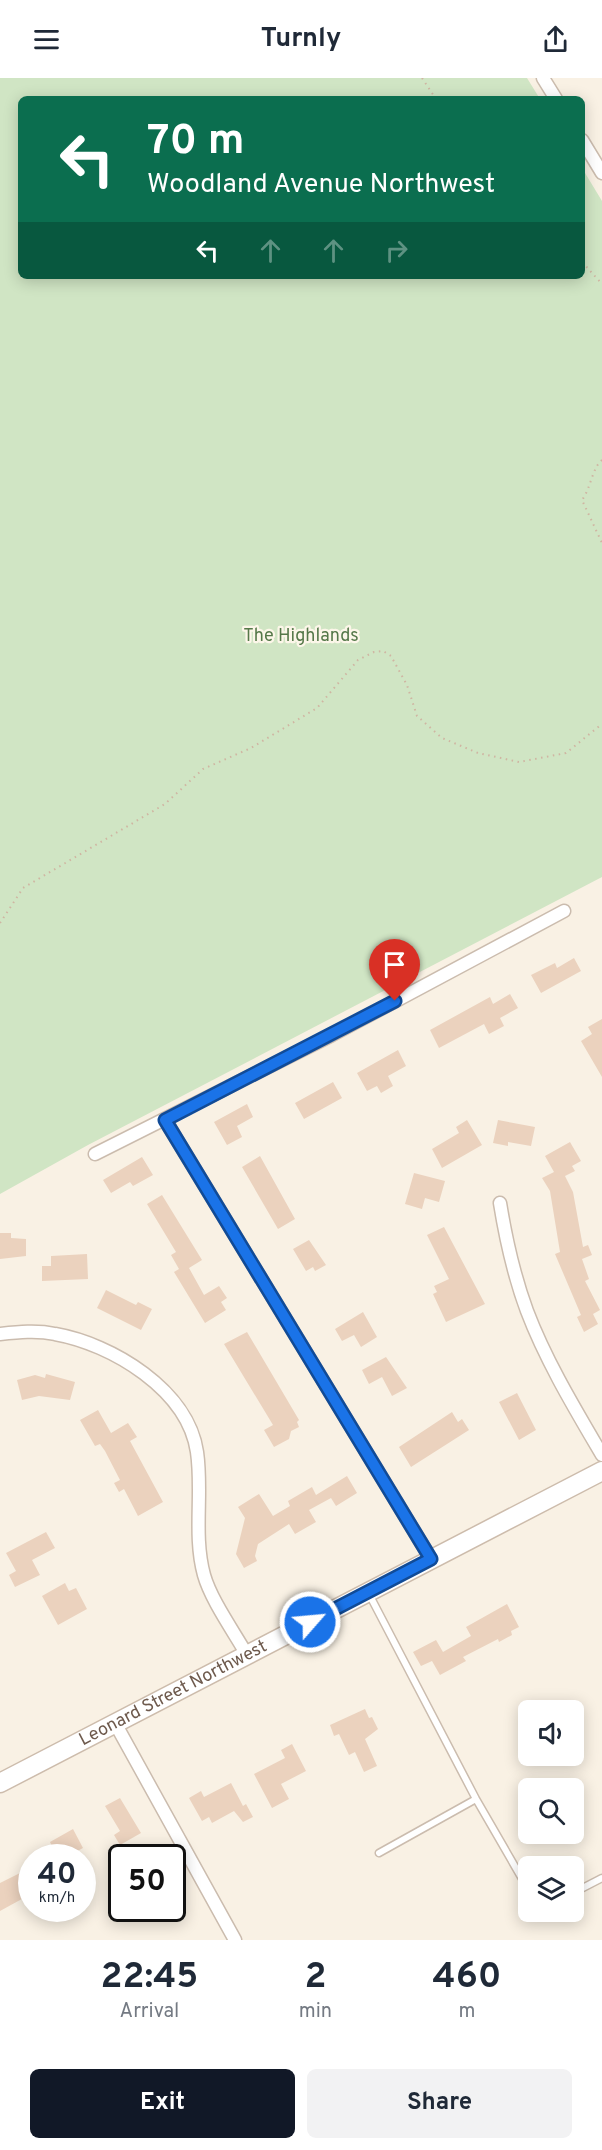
<!DOCTYPE html>
<html lang="en">
<head>
<meta charset="utf-8">
<style>
	:root { --surface:#fff; --page:#f2f2f3; --text:#1f2937; --muted:#747a83; --accent:#111827 }
	body { margin:0; font-family:Overpass,sans-serif; background:var(--page); color:var(--text); height:100vh; display:flex; flex-direction:column; font-size:22px; white-space:nowrap }
	* { box-sizing:border-box; margin:0 }
	p { font-size:20px; color:var(--muted) }
	.icon { flex:none; width:33px; height:33px; fill:none; stroke:currentColor; stroke-width:2; stroke-linecap:round; stroke-linejoin:round }
	.map { position:relative; height:1862px; overflow:hidden }
	.sheet { display:flex; flex-direction:column; background:var(--surface); flex:1 }
	.sheet>* { flex:none }
	.top-card { position:absolute; left:18px; top:18px; width:567px; height:183px; border-radius:9px; box-shadow:0 3px 15px #0003; background:#0b6e4f; color:#fff; overflow:hidden }
	.fabs { position:absolute; left:518px; top:1622px; display:grid; gap:12px }
	.fabs a { display:grid; place-items:center; width:66px; height:66px; border-radius:9px; background:var(--surface); box-shadow:0 3px 15px #0003; font-size:30px }
	.speed { position:absolute; left:18px; top:1766px; display:flex; gap:12px; font-size:30px; font-weight:700; text-align:center }
	.speed>* { display:grid; place-content:center; width:78px; height:78px; border-radius:50%; background:var(--surface); box-shadow:0 3px 15px #0003; line-height:1 }
	.speed small { font-size:15px; font-weight:400 }
	.speed .limit { border:3px solid #111; border-radius:9px; background:#fff; color:#111 }
	.pin { position:absolute; display:grid; place-items:center; width:51px; height:51px; color:#fff; margin:-62px -26px; border-radius:50% 50% 50% 0; rotate:-45deg; box-shadow:0 0 6px #0007 }
	.pin .icon { rotate:45deg }
	.me { position:absolute; width:66px; margin:-33px; rotate:63deg; stroke-linejoin:round; filter:drop-shadow(0 0 4px #0008) }
	.turn { display:flex; align-items:center; gap:21px; height:126px; padding:0 30px; font-size:27px }
	.turn .icon { width:78px; height:78px; stroke-width:2.5 }
	.turn b { display:block; font-size:42px; line-height:51px }
	.lanes { display:flex; align-items:center; height:57px; padding:0 30px; background:#0003; justify-content:center; gap:30px; direction:ltr }
	.lanes .off { opacity:.35 }
	.eta { display:flex; justify-content:space-evenly; align-items:center; height:102px; text-align:center }
	.eta b { font-size:36px; font-weight:700; line-height:42px }
	.action { display:flex; gap:12px; margin-top:auto; padding:12px 30px }
	.action a { flex:1; height:69px; border-radius:9px; background:var(--accent); color:#fff; font-size:24px; font-weight:700; line-height:69px; text-align:center }
	.action a+a { background:var(--page); color:var(--text) }
	header { display:flex; justify-content:space-between; align-items:center; height:78px; padding:0 30px; background:var(--surface); font-size:27px; font-weight:700 }
	.map>svg:first-child { display:block }
</style>
</head>
<body>
<header><svg class="icon" aria-label="menu" viewBox="0 0 24 24"><path d="M4 6h16M4 12h16M4 18h16"/></svg>Turnly<svg class="icon" aria-label="share" viewBox="0 0 24 24"><path d="M12 15V3M7 8l5-5 5 5M5 13v7h14v-7"/></svg></header>
<div class="map">
<svg width="602" height="1862" viewBox="0 0 602 1862">
	<rect width="100%" height="100%" fill="#f9f1e4"/>
	<!-- green -->
	<path fill="#d0e5c4" d="M0 0H527L540 21H21V198H582V90L602 123V799L88 1067 0 1116Z"/>
	<!-- building -->
	<path fill="#ebd2be" d="M574 880 581 893 541 915 531 897 555 885 557 890Z
		M510 916 518 930 500 940 504 948 489 956 484 946 439 970 430 952 490 919 493 926Z
		M602 941V999L581 963 592 956 588 949Z
		M398 972 406 988 388 998 393 1008 381 1015 377 1008 367 1013 357 995Z
		M333 1004 342 1020 304 1041 295 1025Z
		M247 1026 253 1039 237 1048 242 1059 227 1067 214 1044Z
		M467 1042 482 1067 442 1090 432 1071 459 1055 456 1049Z
		M498 1042 535 1049 531 1068 508 1064V1068L493 1065Z
		M570 1064 581 1083 572 1088 575 1093 565 1098 573 1114 583 1169 588 1167 592 1177 582 1181 589 1201 585 1203 600 1232 593 1236 598 1246 584 1254 577 1239 581 1237 555 1176 560 1174 550 1113 542 1100 554 1094 545 1078Z
		M260 1078 295 1141 278 1151 242 1089Z
		M142 1079 153 1097 133 1108 130 1104 111 1115 103 1102Z
		M414 1095 445 1103 439 1124 425 1120 422 1131 405 1126Z
		M162 1117 202 1182 189 1190 204 1217 219 1208 227 1220 221 1224 226 1232 205 1245 174 1194 179 1191 171 1177 176 1174 147 1126Z
		M444 1149 485 1226 446 1244 433 1216 437 1214 434 1208 449 1201 427 1157Z
		M0 1155H11V1160L26 1161V1178L0 1181Z
		M309 1162 326 1187 315 1193 313 1189 306 1193 293 1171Z
		M87 1176 88 1201 42 1203V1188H51V1178Z
		M106 1212 136 1227 138 1224 152 1231 141 1252 97 1230Z
		M363 1234 377 1259 361 1269 354 1257 342 1263 335 1251Z
		M247 1254 299 1342 297 1344 299 1349 291 1353 289 1361 274 1369 264 1352 273 1347 224 1266Z
		M386 1279 407 1310 392 1318 382 1299 369 1306 362 1292Z
		M46 1296 75 1304 70 1322 39 1318 22 1322 17 1302 35 1297 45 1300Z
		M517 1315 536 1352 519 1362 499 1324Z
		M98 1332 111 1355 128 1345 137 1359 130 1363 163 1424 138 1438 124 1411 119 1414 114 1405 120 1402 105 1373 100 1366 95 1368 80 1342Z
		M452 1334 458 1344 462 1341 469 1352 411 1389 399 1369Z
		M347 1398 357 1415 336 1428 331 1420 309 1432 316 1444 295 1456 289 1446 258 1466 255 1478 257 1483 244 1490 236 1476 245 1440 238 1429 259 1416 273 1438 290 1428 288 1423 312 1409 316 1417Z
		M46 1454 55 1470 32 1482 40 1497 15 1509 9 1497 16 1493 6 1475Z
		M65 1505 69 1513 76 1510 87 1531 58 1547 42 1518Z
		M507 1526 519 1549 511 1553 512 1557 499 1564 498 1561 463 1579 466 1583 440 1597 432 1583 421 1588 413 1574 436 1562 443 1574 471 1558 466 1549Z
		M365 1631 369 1640 372 1639 378 1651 365 1661 377 1688 364 1694 355 1674 349 1677 339 1656 334 1658 330 1647Z
		M292 1666 306 1693 281 1706 289 1721 272 1730 254 1696 285 1680 281 1672Z
		M231 1705 243 1728 246 1726 253 1739 243 1744 234 1733 212 1745 209 1739 202 1743 189 1720 201 1713 204 1719Z
		M120 1720 141 1755 120 1767 114 1757 120 1753 105 1728Z
		M73 1751 83 1770 66 1779H57L50 1764Z
		M20 1795 31 1816 0 1833V1805Z"/>
	<g fill="none" stroke-linecap="round" stroke-linejoin="round">
		<!-- service casing -->
		<g stroke="#cbbcae" stroke-width="9">
			<path id="service" d="M369 1516 476 1721 528 1811
				M379 1775 476 1721
				M573 1815 602 1800"/>
		</g>
		<!-- minor casing -->
		<g stroke="#cbbcae" stroke-width="15">
			<path id="minor" d="M543 0 556 21
				M582 62 602 95
				M165 1042 431 1481
				M95 1076 332 957 564 833
				M500 1125C506 1162 514 1198 527 1233 546 1283 575 1331 602 1377
				M0 1256C18 1254 37 1252 55 1256 112 1266 188 1312 197 1374 203 1415 193 1457 204 1497 211 1522 234 1554 247 1577
				M115 1645 235 1862"/>
		</g>
		<!-- secondary casing -->
		<g stroke="#cdbcac" stroke-width="21">
			<g id="secondary">
				<path id="s1" d="M0 1705 602 1393"/>
			</g>
		</g>
		<!-- path -->
		<path stroke="#cfb5a2" stroke-width="2" stroke-dasharray="1.5 4.5" stroke-linecap="butt" d="M422 0 436 21
			M582 172 583 185 602 206
			M602 382C592 390 591 410 582 422L602 465
			M0 845 23 810 165 726 203 691 251 670 317 630 358 582 374 574 383 573 391 578 407 607 417 638 442 660 478 675 519 684 566 675 602 646"/>
		<!-- service -->
		<use href="#service" stroke="#fff" stroke-width="6"/>
		<!-- minor -->
		<use href="#minor" stroke="#fff" stroke-width="12"/>
		<!-- secondary -->
		<use href="#secondary" stroke="#fff" stroke-width="18"/>
	</g>
	<g fill="none" stroke-linecap="round" stroke-linejoin="round">
		<!-- route casing -->
		<g stroke="#114b97" stroke-width="15">
			<path id="route" d="M310 1544 431 1481 165 1042 395 923"/>
		</g>
		<!-- route -->
		<use href="#route" stroke="#1a73e8" stroke-width="10"/>
	</g>
	<g text-anchor="middle" dominant-baseline="central" stroke-width="4.5" stroke-linejoin="round" paint-order="stroke">
		<!-- park labels -->
		<g font-size="18" fill="#557849" stroke="#fcf6e9">
			<text x="301" y="558">The Highlands</text>
		</g>
		<!-- street labels -->
		<g font-size="18" fill="#6e5a4d" stroke="#fcf6e9">
			<text stroke="none"><textPath href="#s1" startOffset="195">Leonard Street Northwest</textPath></text>
		</g>
	</g>
</svg>
<div class="fabs">
<a><svg class="icon" aria-label="sound" viewBox="0 0 24 24"><path d="M4 9h4l5-4v14l-5-4H4zM17 9q2 3 0 6"/></svg></a>
<a><svg class="icon" aria-label="search" viewBox="0 0 24 24"><circle cx="10" cy="10" r="6"/><path d="M15 15l6 6"/></svg></a>
<a><svg class="icon" aria-label="layers" viewBox="0 0 24 24"><path d="M12 4l9 5-9 5-9-5zM3 14l9 5 9-5"/></svg></a>
</div>
<div class="speed"><div>40<small>km/h</small></div><div class="limit">50</div></div>
<div class="pin" style="left:395px;top:923px;background:#d93025"><svg class="icon" aria-label="arrive" viewBox="0 0 24 24"><path d="M6 21V4h12l-3 4 3 4H6"/></svg></div>
<svg class="me" style="left:310px;top:1544px" viewBox="-20 -20 40 40"><circle r="17" fill="#1a73e8" stroke="#fff" stroke-width="3"/><path d="M0-11L8 9 0 5-8 9z" fill="#fff"/></svg>
<div class="top-card">
<div class="turn"><svg class="icon" aria-label="left" viewBox="0 0 24 24"><path d="M17 20v-9H6M10 6l-5 5 5 5"/></svg><div><b>70 m</b>Woodland Avenue Northwest</div></div>
<div class="lanes"><svg class="icon" aria-label="left" viewBox="0 0 24 24"><path d="M17 20v-9H6M10 6l-5 5 5 5"/></svg><svg class="icon off" aria-label="ahead" viewBox="0 0 24 24"><path d="M12 20V5M6 11l6-6 6 6"/></svg><svg class="icon off" aria-label="ahead" viewBox="0 0 24 24"><path d="M12 20V5M6 11l6-6 6 6"/></svg><svg class="icon off" aria-label="right" viewBox="0 0 24 24"><path d="M7 20v-9h11M14 6l5 5-5 5"/></svg></div>
</div>
</div>
<section class="sheet">
<div class="eta">
<div><b>22:45</b><p>Arrival</p></div>
<div><b>2</b><p>min</p></div>
<div><b>460</b><p>m</p></div>
</div>
<div class="action"><a>Exit</a><a>Share</a></div>
</section>
</body>
</html>
